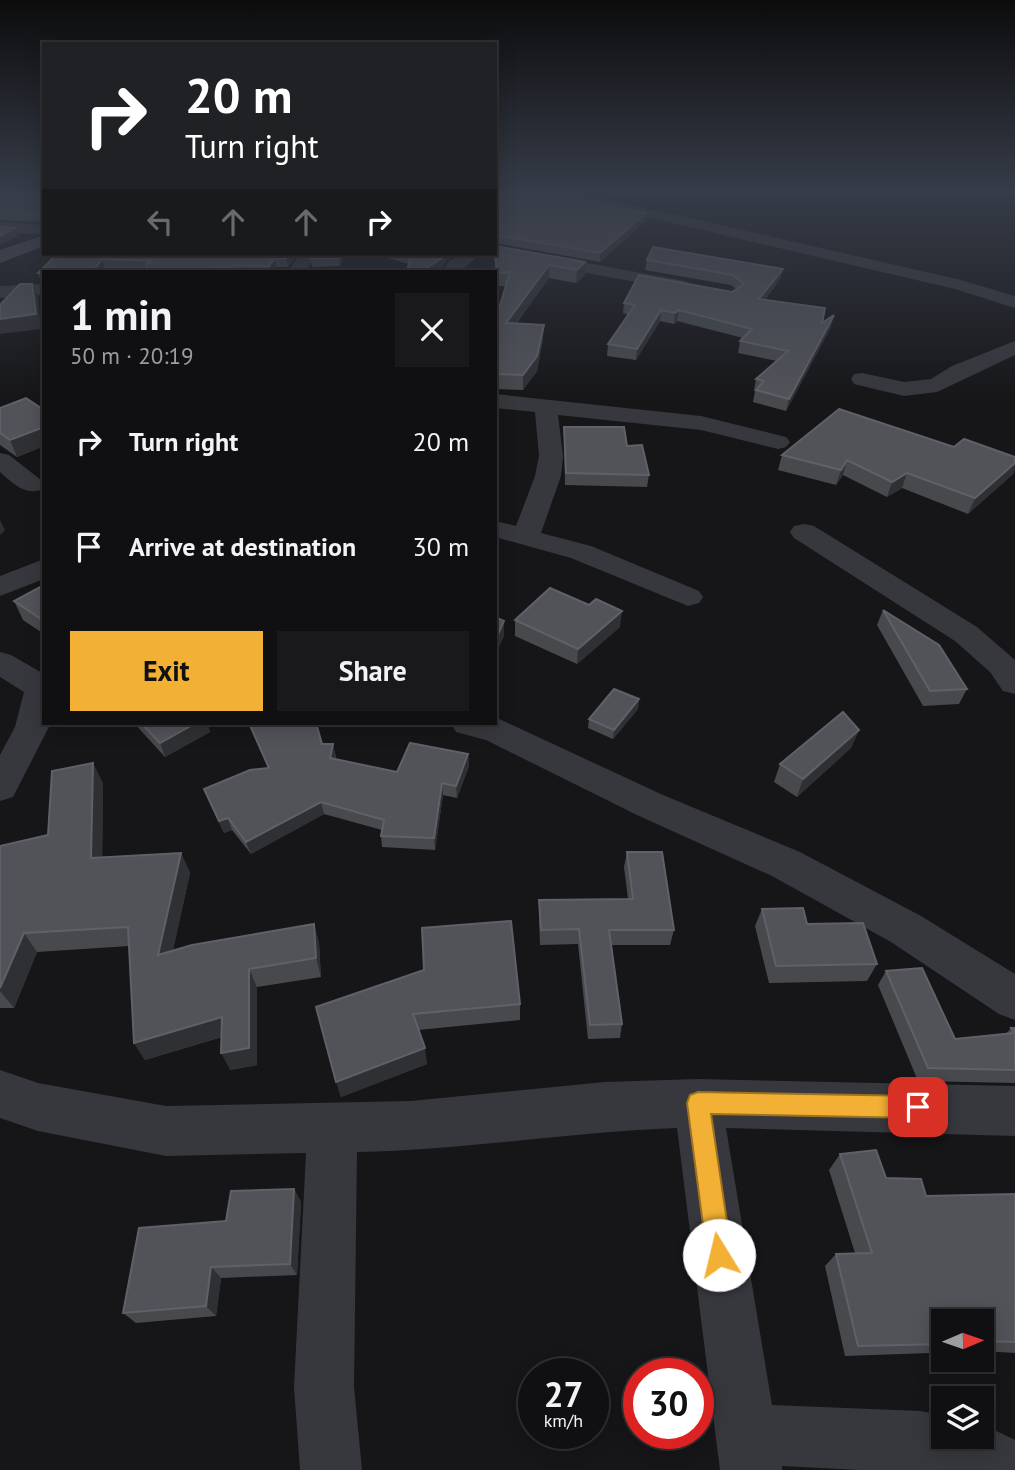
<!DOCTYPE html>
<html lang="en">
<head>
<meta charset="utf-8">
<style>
	:root { --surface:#101012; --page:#19191b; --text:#f1f3f6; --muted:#9c9d9f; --line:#303032; --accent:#f2b134 }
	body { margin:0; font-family:"PT Sans",sans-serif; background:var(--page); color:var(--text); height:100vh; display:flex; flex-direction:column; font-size:26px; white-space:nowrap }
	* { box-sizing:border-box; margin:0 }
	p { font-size:23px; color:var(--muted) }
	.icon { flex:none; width:38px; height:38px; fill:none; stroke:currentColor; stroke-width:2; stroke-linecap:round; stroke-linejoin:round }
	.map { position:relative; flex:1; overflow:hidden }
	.panel { position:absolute; left:42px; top:270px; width:455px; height:455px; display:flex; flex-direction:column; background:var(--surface); border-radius:0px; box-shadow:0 4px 18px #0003,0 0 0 2px var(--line) }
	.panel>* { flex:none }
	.top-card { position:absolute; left:42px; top:42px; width:455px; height:214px; border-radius:0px; box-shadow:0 4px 18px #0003,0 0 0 2px var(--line); background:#202124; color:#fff; overflow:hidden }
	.needle { width:46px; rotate:88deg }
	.tools { position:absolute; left:931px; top:1309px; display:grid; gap:14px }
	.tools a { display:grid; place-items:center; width:63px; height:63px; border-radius:0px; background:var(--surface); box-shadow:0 4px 18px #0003,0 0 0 2px var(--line); font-size:35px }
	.speed { position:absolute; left:518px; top:1358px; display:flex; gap:14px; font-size:35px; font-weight:700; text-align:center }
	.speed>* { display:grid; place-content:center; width:91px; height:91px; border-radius:50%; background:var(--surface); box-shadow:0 4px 18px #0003,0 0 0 2px var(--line); line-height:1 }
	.speed small { font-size:18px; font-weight:400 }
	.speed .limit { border:10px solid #d22; background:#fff; color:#111 }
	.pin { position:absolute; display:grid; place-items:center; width:60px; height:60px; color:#fff; margin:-30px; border-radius:14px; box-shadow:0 4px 10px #0006 }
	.me { position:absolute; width:77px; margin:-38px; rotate:351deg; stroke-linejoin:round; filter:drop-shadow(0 0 5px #0008) }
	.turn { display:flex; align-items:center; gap:24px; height:147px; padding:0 28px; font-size:32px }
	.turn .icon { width:91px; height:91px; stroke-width:2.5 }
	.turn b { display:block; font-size:49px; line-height:60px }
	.lanes { display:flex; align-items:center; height:66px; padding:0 28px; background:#0003; justify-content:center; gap:35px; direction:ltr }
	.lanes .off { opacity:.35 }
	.round { display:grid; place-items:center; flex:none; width:74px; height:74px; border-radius:0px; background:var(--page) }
	.summary { display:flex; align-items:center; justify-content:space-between; height:119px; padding:0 28px }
	h1 { font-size:42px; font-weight:600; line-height:52px }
	.action { display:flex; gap:14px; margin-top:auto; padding:14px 28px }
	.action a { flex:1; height:80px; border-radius:0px; background:var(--accent); color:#111; font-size:28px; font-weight:600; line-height:80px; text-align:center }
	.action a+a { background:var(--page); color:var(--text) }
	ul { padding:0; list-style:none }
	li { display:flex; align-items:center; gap:21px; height:105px; padding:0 28px }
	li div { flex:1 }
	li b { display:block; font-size:26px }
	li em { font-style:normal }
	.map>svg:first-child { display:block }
</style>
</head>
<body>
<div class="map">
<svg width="1015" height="1470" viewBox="0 0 1015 1470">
	<rect width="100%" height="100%" fill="#161618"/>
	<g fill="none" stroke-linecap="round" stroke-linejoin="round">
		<!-- street -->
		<path fill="#37383d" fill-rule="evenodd" d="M558 194H585L961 280 1015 296V308L955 289 565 198Z
			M0 222 44 225V235L0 232Z
			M495 246 685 281 694 286 685 291 489 255 495 254Z
			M300 254H316L306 271H288Z
			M461 254H480L461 271H443L448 262Z
			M44 284V295L0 298V286Z
			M1015 341V355L937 392 904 396 854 384 851 379 854 374 862 373 904 382 931 379 952 366Z
			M495 394 701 416 786 437 790 442 786 447 778 449 701 430 558 415 563 456 561 476 541 533 591 546 699 591 703 597 699 603 688 606 571 558 495 537V521L516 526 535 476 539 456 535 412 495 408Z
			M0 453 9 455 41 480 44 483 41 490C23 495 13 483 0 472Z
			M804 524 814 526 977 627 1015 660V694L1003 691 990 672 955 641 794 538 790 532 794 526Z
			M44 559V579L0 596V576Z
			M0 652 11 655 44 674V723H51L13 797 0 801V755L15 727 24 692 0 677Z
			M495 717 663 795 800 852 921 916 1015 974V1020L999 1014 891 942 772 876 637 815 486 740 456 732 451 723H495Z
			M0 1070 38 1083 166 1106 411 1101 605 1082 698 1079 1015 1086V1136L726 1128 772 1405 920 1411 943 1415V1437H982V1424L1015 1440V1470H861L782 1466V1470H720L677 1128C570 1132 464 1150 357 1152L354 1387 362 1470H300L294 1387 306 1153 166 1156 38 1131 0 1118Z"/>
		<!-- secondary -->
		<path fill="#45474d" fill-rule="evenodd" d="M44 235V246L0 263V250Z"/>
	</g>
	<!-- wall -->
	<path fill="#47494d" d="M0 194H44V222L0 220Z
		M495 194 582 200 645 221 600 262 495 243Z
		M47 254H298L288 267H276L273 271H148L147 269 105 268 102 271H44V282L41 281 38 273 55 255Z
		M344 254 340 266 312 267 310 258Z
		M374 254H457L447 260 442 267 409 264Z
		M494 254 585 262V275L576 283 549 278 516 324 543 339 537 371 523 390 495 389V322L506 286H497Z
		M647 260 783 269 780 279 765 300 831 327 786 411 753 402 755 391H754L756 379 777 361 738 353 740 341 743 338 677 321 674 324 660 321 636 360 607 356 608 344 628 315 623 313 624 303 732 292 736 289 731 285 645 270Z
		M0 408 44 410V446L17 457 0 445Z
		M564 427 627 446 649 475 647 487 565 485Z
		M954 447 1015 457V469L1013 474 968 514 902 488 887 497 843 475 836 485 778 470 782 455Z
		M44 585V634L23 620 14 601Z
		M589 605 620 627 577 664 515 636V620Z
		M883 610 967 689 959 704 923 706 877 625Z
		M639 699 638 709 613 739 588 728 589 719Z
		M134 723H207L210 732 165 757Z
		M248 723H316L322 744 336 756 335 759 397 772 468 754 469 766 457 798 443 795 435 850 382 847 381 836 382 830 324 814 251 854 232 830 224 833 204 789 268 768Z
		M859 730 851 748 797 797 774 782 780 764Z
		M103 783 102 857 181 853 190 873 173 950 314 924 319 943 321 977 257 987V1065L230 1070 222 1037 145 1060 134 1043 129 946 37 952 14 1008H0V846L48 835Z
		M627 852 674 930 670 945H611L622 1024 620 1038 588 1039 578 944 540 945 539 915V900L628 899 624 867Z
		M762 909 807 924 877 964 867 981 769 983 755 926Z
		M886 971 955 1039 1006 1034 1011 1028H1015V1083L918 1081 878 985Z
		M520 1004V1020L418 1030 427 1064 341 1097 316 1007Z
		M840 1154 886 1178 926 1196 1015 1194V1353L982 1351V1321H943V1350L937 1349 930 1353 845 1356 825 1266 836 1254 855 1253 829 1170Z
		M294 1189 301 1202 297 1275 221 1278 216 1316 136 1323 123 1313 226 1221Z"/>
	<!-- shaded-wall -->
	<path fill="#2f3033" d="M646 213 645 221 600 262V253Z
		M15 228 18 236 0 245V236Z
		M290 254H298L288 267 286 258Z
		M340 254H344L340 266 339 258Z
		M445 254H457L447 260 442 267 436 271H422Z
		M275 258 276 267 273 271H270L269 266Z
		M102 259 105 268 102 271H95L94 270Z
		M585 262V275L576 283 577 270Z
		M549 265V278L506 337V323Z
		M783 269 780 279 757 310 759 299Z
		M32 284 38 298 41 329 0 334V319Z
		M661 310 660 321 636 360 637 349Z
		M679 310 677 321 674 324 675 313Z
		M834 315 831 327 786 411 789 399Z
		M544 325 543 339 537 371 523 390V375Z
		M44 427V446L17 457 10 440Z
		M847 460 843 475 836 485 841 470Z
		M1015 463V469L1013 474 968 514 975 498Z
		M907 473 902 488 887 497 892 482Z
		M0 520 5 530 0 535Z
		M622 611 620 627 577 664 578 649Z
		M504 621V636L495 656V641Z
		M639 699 638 709 613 739 614 730Z
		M196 723H207L210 732 165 757 160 743Z
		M859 730 851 748 797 797 803 779Z
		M333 744 336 756 332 770 330 758Z
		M468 754 469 766 457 798 456 786Z
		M93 763 103 783 102 878 91 858Z
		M442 783 443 795 435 850 434 838Z
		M321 802 324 814 251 854 246 842Z
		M228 818 232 830 224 833 219 821Z
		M181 853 190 873 168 973 158 955Z
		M314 924 319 943 321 977 316 958Z
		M24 933 37 952 14 1008 0 991V988Z
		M249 969 257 987V1065L230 1070 221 1053Z
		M222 1017 231 1034 145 1060 134 1043Z
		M425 1048 427 1064 341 1097 336 1082Z
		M294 1189 301 1202 297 1275 290 1264Z
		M211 1267 221 1278 216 1316 206 1306Z"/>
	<!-- building -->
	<path fill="#525359" stroke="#5f6168" stroke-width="2" d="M0 194H44V213L41 215 0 213Z
		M495 194H574L582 197 579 199 646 213 600 253 495 235Z
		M0 227 15 228 0 236Z
		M495 246 585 262 577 270 549 265 506 323 544 325 537 356 523 375 495 374 497 358H495V322L510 272 497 273 495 254Z
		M653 247 783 269 759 299 825 308 822 323 834 315 789 399 756 390 764 381 756 379 788 351 740 341 752 329 679 310 675 313 661 310 637 349 608 344 635 305 624 303 639 275 732 292 744 284 733 275 647 260Z
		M57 254H290L286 258H275L269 266 233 265 232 268 202 269 201 271H182L184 269 147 270 146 264 154 261 102 259 94 270H59L57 271H44V278L43 273H38Z
		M312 254H340L339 258H310Z
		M404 254H445L442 258 422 271H407L411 256Z
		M20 284H32L36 314 0 319V305Z
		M26 398 44 410V427L10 440 0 433V408Z
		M839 409 954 447 964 439 1015 457V463L975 498 907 473 892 482 847 460 841 470 782 455Z
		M564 427H624L627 446 642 445 649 475 566 473Z
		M44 585V621L14 601Z
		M550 588 589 605 596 599 622 611 578 649 515 620Z
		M883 610 939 645 967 689 930 691Z
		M495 617 504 621 495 641Z
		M614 689 639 699 614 730 589 719Z
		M843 712 859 730 803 779 780 764Z
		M141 723H196L160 743Z
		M249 723H316L322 744H333L330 758 397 772 410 743 468 754 456 786 442 783 434 838 381 836 384 820 321 802 246 842 228 818 219 821 204 789 250 770 269 768Z
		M93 763 91 858 181 853 158 955 192 945 314 924 316 958 249 969V1048L221 1053 222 1017 134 1043 128 927 24 933 0 988V846L48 835 52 771Z
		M627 852H662L674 930H609L622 1024 590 1025 579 929 541 930 539 900 633 899Z
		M803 908 807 924 863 923 877 964 776 966 762 909Z
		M511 921 520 1004 413 1014 425 1048 336 1082 316 1007 424 970 422 928Z
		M922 968 955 1039 1014 1033 1011 1028H1015V1070L928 1068 886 971Z
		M876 1150 886 1178 921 1179 926 1196 1015 1194V1342L982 1341V1321H943V1344L858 1346 836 1254 872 1253 840 1154Z
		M294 1189 290 1264 211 1267 206 1306 123 1313 139 1228 226 1221 231 1191Z"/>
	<!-- sky -->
	<linearGradient id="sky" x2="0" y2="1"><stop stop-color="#0c0c0d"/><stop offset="0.48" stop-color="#363c48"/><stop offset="1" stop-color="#363c48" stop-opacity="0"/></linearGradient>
	<rect width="1015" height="400" fill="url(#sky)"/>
	<!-- route -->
	<path fill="#f2b134" stroke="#9d7322" stroke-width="2" d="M698 1092 918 1096 926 1099 929 1107 926 1115 918 1118 711 1114 732 1255 728 1264 719 1267 711 1264 707 1255 687 1103 690 1095Z"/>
</svg>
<div class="tools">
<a><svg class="needle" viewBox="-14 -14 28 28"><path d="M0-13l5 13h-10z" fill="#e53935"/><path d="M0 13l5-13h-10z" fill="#9c9d9f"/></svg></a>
<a><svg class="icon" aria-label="layers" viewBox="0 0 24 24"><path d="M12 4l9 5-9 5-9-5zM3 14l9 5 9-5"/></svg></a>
</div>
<div class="speed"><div>27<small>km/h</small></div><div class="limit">30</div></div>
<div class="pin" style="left:918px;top:1107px;background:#d93025"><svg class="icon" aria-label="arrive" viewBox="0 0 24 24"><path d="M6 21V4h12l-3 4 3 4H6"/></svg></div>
<svg class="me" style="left:719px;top:1255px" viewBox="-20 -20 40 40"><circle r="19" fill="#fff"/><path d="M0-13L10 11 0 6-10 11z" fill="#f2b134"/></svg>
<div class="top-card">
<div class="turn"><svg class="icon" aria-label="right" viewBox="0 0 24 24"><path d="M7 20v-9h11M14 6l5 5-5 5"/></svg><div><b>20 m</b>Turn right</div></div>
<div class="lanes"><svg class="icon off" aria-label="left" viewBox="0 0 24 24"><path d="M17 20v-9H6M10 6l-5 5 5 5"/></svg><svg class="icon off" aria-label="ahead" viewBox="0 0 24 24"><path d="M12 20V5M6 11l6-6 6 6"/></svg><svg class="icon off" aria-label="ahead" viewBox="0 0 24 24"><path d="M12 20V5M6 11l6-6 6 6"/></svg><svg class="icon" aria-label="right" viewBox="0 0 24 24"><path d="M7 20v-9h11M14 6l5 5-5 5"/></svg></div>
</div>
<section class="panel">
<div class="summary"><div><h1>1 min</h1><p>50 m · 20:19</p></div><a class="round"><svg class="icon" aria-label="close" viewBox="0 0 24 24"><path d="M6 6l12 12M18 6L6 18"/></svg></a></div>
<ul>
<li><svg class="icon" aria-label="right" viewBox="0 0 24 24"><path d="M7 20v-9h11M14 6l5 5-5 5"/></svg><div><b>Turn right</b></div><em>20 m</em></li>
<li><svg class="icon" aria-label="arrive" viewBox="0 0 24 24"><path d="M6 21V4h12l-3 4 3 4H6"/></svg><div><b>Arrive at destination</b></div><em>30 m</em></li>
</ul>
<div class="action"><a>Exit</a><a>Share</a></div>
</section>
</div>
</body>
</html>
